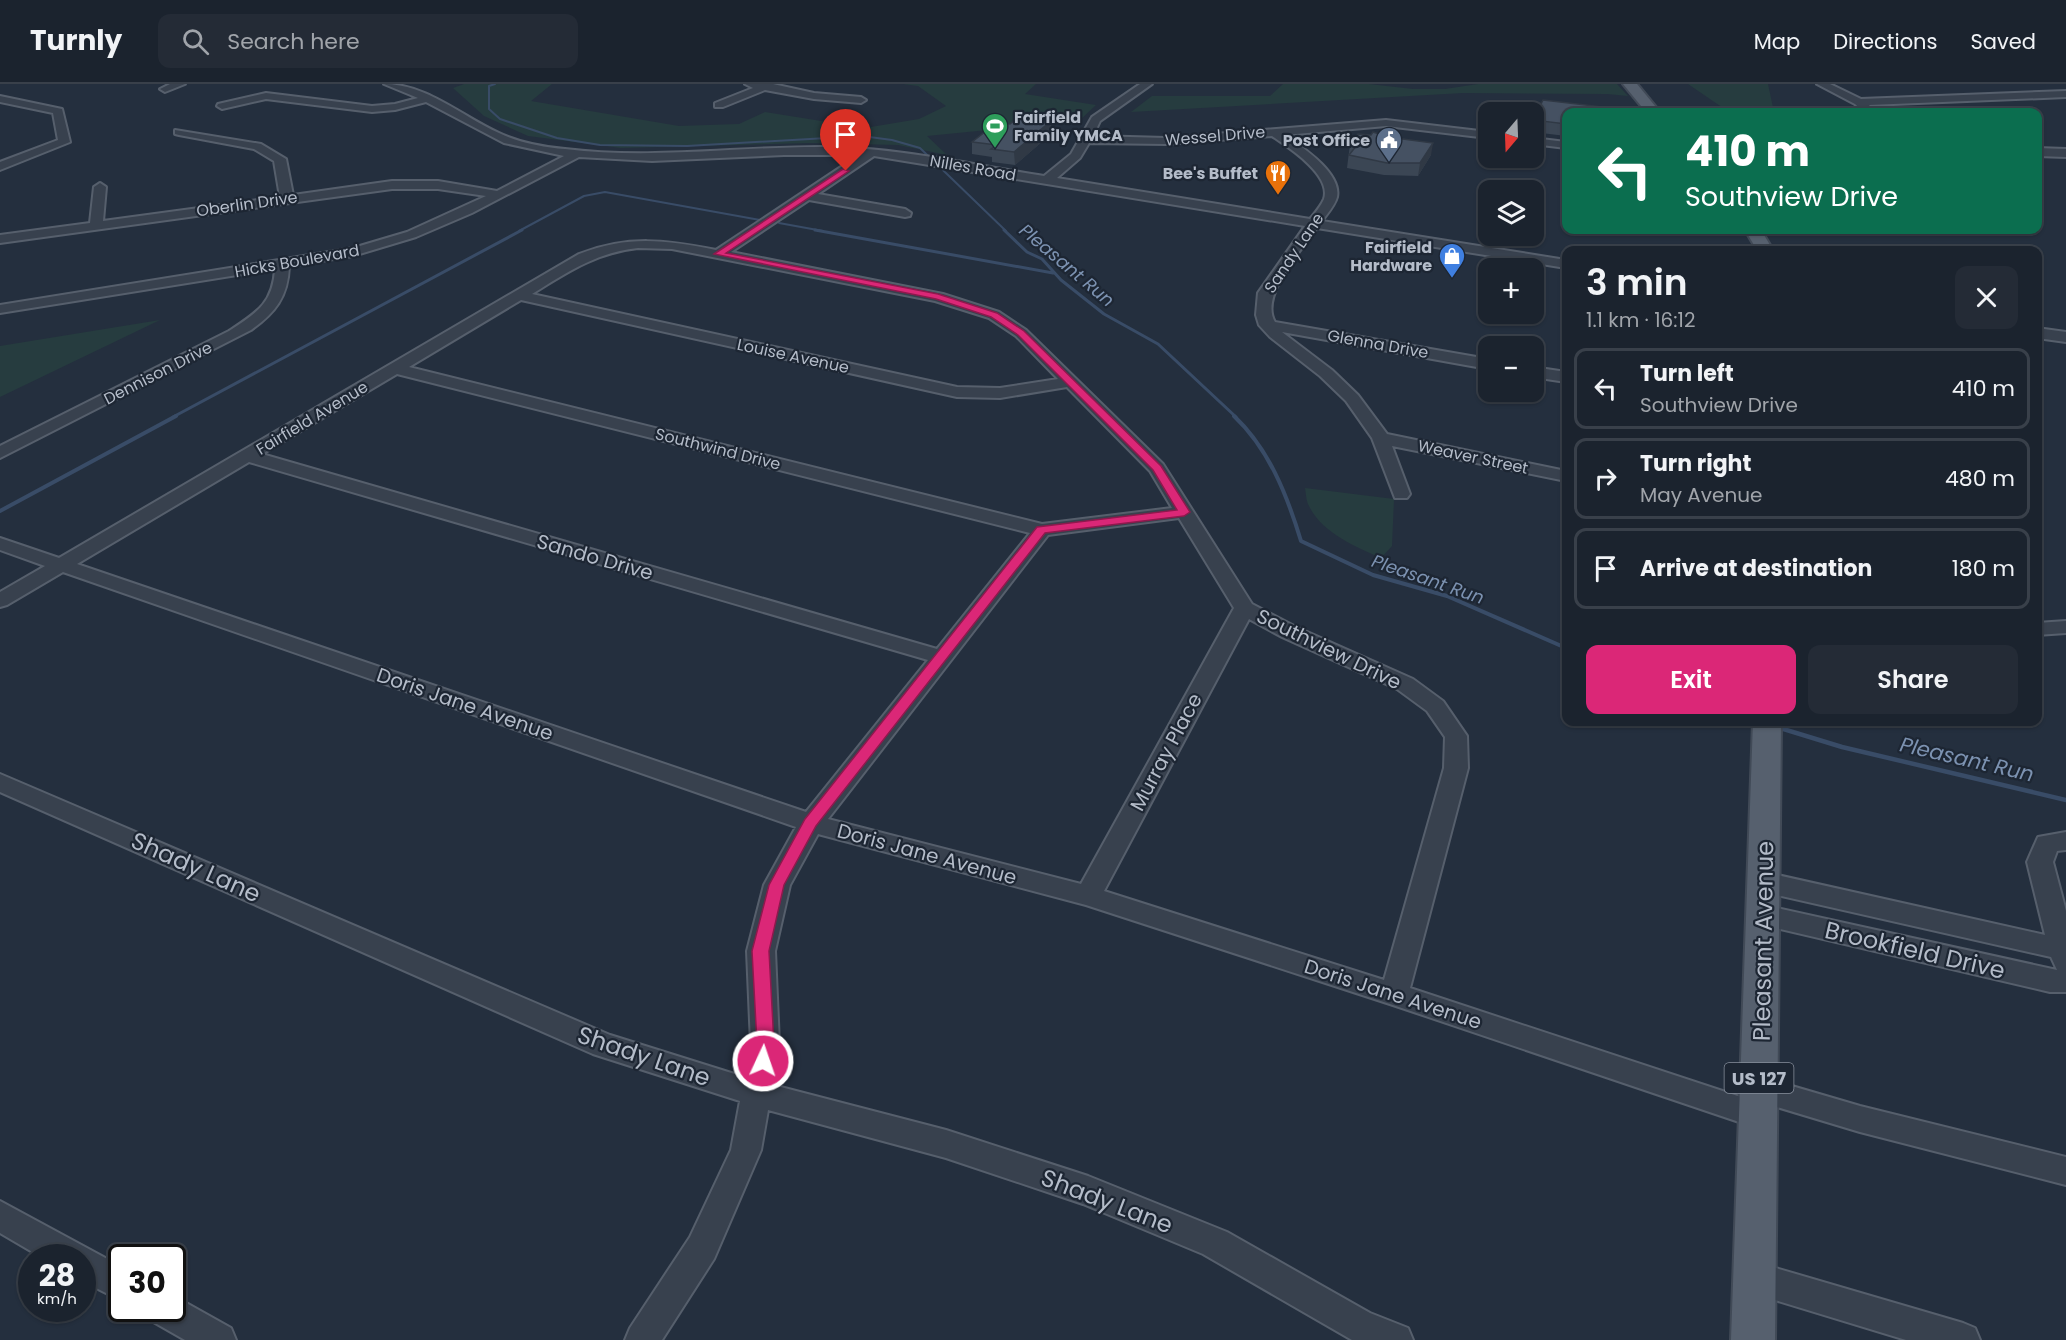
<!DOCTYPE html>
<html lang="en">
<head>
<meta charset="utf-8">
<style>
	:root { --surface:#1b232e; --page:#242b36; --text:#f1f3f6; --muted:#a0a4aa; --line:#39404a; --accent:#db2777 }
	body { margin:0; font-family:Poppins,sans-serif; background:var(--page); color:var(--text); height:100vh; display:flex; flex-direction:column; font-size:22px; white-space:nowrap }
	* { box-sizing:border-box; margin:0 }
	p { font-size:20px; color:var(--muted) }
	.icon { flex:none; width:33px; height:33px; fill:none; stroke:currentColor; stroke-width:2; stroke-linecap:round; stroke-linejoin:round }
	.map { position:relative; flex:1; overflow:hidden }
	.drawer { position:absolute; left:1562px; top:162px; width:480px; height:480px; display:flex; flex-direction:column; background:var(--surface); border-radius:12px; box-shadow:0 2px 4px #0004,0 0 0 2px var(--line) }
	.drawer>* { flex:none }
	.guide { position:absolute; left:1562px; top:24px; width:480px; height:126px; border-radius:12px; box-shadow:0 2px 4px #0004,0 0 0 2px var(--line); background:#0b6e4f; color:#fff; overflow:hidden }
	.needle { width:39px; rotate:199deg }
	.controls { position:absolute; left:1478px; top:18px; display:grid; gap:12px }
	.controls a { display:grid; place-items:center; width:66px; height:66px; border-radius:12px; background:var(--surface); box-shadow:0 2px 4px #0004,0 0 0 2px var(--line); font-size:30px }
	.speed { position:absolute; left:18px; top:1160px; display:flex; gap:12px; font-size:30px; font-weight:700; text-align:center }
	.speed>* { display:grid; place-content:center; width:78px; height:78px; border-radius:50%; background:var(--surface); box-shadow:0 2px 4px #0004,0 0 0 2px var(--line); line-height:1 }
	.speed small { font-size:15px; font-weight:400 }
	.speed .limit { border:3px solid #111; border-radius:9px; background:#fff; color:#111 }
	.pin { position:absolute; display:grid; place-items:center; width:51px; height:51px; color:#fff; margin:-62px -26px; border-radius:50% 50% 50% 0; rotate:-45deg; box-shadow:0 0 6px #0007 }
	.pin .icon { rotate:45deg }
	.me { position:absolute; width:66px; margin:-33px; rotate:3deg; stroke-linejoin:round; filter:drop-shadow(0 0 4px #0008) }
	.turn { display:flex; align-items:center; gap:21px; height:126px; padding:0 24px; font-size:27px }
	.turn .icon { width:78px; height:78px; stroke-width:2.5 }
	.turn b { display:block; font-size:42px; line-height:51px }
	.round { display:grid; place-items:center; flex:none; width:63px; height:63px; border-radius:12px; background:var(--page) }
	.overview { display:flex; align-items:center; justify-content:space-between; height:102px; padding:0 24px }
	h1 { font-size:36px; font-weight:600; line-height:45px }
	.primary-button { display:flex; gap:12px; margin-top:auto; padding:12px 24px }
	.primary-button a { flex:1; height:69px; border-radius:12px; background:var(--accent); color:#fff; font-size:24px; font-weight:600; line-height:69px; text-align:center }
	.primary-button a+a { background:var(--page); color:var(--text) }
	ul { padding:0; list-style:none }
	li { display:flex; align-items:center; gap:18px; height:81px; margin:0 12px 9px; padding:0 12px; border:3px solid var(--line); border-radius:12px }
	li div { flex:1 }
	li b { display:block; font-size:22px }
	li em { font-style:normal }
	header { display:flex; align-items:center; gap:36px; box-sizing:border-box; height:84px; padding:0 30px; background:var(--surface); border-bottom:2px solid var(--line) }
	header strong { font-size:28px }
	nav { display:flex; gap:33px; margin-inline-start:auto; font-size:21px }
	.search { width:420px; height:54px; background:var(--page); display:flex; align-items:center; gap:15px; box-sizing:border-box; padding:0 21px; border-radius:12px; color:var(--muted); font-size:22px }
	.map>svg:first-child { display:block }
</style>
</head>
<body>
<header>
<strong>Turnly</strong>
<div class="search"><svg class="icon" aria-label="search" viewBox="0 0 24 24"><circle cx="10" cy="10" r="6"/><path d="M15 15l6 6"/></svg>Search here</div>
<nav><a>Map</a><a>Directions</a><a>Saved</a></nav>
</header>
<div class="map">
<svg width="2066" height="1256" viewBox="0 0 2066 1256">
	<rect width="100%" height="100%" fill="#242f3e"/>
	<!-- green -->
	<path fill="#263c3f" d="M464 0H552L531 17 679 42 739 40 765 28 865 44 919 35 946 22 918 2 903 0H1036L1025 10 1096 21 1079 37 927 52 947 71 898 61 810 59 621 64 528 52 484 32 453 4Z
		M1283 0H1369L1413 5H1445L1478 0H1617L1628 12 1607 10 1463 9 1131 28 1152 12H1270Z
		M1688 0H1768L1774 28H1729Z
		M160 236 0 313V262Z
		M1305 404 1394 415 1392 462 1381 474C1356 463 1322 449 1309 422 1306 417 1306 409 1305 404Z"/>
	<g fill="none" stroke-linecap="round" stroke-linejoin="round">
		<!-- stream-far3 -->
		<path stroke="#394c67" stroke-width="2" d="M495 0 489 2V25L500 35 557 54 600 61 687 62 862 52 892 56 920 64 1006 147
			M779 139 823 147
			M519 147 584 112 605 108 760 136"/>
		<!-- stream-far2 -->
		<path stroke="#394c67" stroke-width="3" d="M815 146 1053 189
			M1004 146 1027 168 1042 175 1061 196 1104 230 1158 260 1236 333
			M173 333 522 146"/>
		<!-- stream-far1 -->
		<path stroke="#394c67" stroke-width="4" d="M1234 332C1269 365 1287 411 1301 457L1373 491 1447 512 1566 564
			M0 427 176 332"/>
		<!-- stream -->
		<path stroke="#394c67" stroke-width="4.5" d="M1777 643 1842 663 2066 716"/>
		<!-- minor casing -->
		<g stroke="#565f6c" stroke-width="4">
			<path id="minor" d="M170 0H185L165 8 160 5Z
				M384 0C427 0 461 32 499 49 520 59 543 63 565 65 653 76 741 62 828 63 901 64 973 81 1044 92L1071 70 1092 33 1140 0H1152L1100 37 1093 52 1166 54 1386 36 1488 48V54L1386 42 1285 51C1302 63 1342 89 1337 113 1335 121 1327 130 1322 137L1566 176V184L1317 144C1302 165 1259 212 1275 238L1488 275V285L1282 248 1332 286 1358 311 1387 350 1566 387V397L1392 362 1410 410 1407 414H1395L1372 354 1346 317 1320 292 1270 253 1259 241 1256 231 1258 209 1305 142 874 72 818 110 905 125 911 129 910 132 905 133 809 116 731 168 943 210 999 228 1026 246 1163 380 1252 520 1296 543 1413 595 1443 617 1467 652 1468 684 1410 904 1768 1022 1772 1031 1768 1040 1757 1044 1393 921 1086 821 818 750 790 801 775 867 779 960 773 1001 946 1046 1088 1092 1227 1148 1370 1229 1408 1244 1413 1256H1352L1203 1170 1083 1120 946 1074 768 1026 761 1066 714 1175 662 1256H625L630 1244 690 1153 731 1066 740 1017 593 970 0 708V690L610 951 744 993 751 960 747 867 764 801 796 743 63 488 7 521 0 523V508L45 482 0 466V454L59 474 579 170C629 151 665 156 716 166L859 71H784L652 77 579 73 472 129 416 153 353 172 289 182C288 213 275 229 251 246L0 374V362L229 247C256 229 273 220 275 185L0 229V221L353 164 407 148 486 112 438 105H392L0 159V151L90 139 94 103 100 99 106 103 103 137 280 113 274 77 254 65 179 51 175 50V46L261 60 286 75 293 111 392 97H438L497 107 564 72 504 59 426 18 395 26 372 28 266 15 222 25 217 22 218 20 266 9 372 22 395 20 418 14ZM1272 52C1288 63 1332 91 1324 115 1321 122 1315 129 1310 135L1057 94 1080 74 1089 59 1166 60ZM638 164 672 165 935 217 989 234 1016 252 1058 295 1000 304 957 303 532 210C566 189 597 168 638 164ZM521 216 957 313 1000 314 1067 303 1150 387 1172 424 1042 440 409 283ZM397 290 1030 449 937 565 262 370ZM249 378 928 576 806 728 77 480ZM1179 434 1234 524 1081 800 828 735 1048 451ZM1249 535 1282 553 1397 605 1427 627 1445 653 1444 684 1384 896 1104 807Z
				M745 0H773L814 9 861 13 866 16 861 19 814 15 765 6 723 23H715V19L753 4Z
				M1817 0H1830L1861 15 2066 7V13L1869 21 1874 27 1864 28 1855 20Z
				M0 12 62 25 70 58 0 86V78L58 56 53 29 0 18Z
				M1533 54 1566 58V64L1533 60Z
				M2037 64 2066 65V73L2037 72Z
				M2037 244 2066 248V258L2037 254Z
				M1533 283 1566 288V298L1533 293Z
				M2066 537V549L2037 551V539Z
				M2066 748V766L2057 767 2053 778 2066 827V908H2050L1763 841 1754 838 1750 831 1754 824 1763 821 2057 886 2051 873 1764 808 1755 805 1751 798 1755 791 1764 788 2045 851 2027 778 2038 753Z
				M1758 992 1860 1022 2066 1073V1101L1860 1048 1747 1014 1743 1005 1747 996Z
				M0 1117 122 1183V1217L82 1197V1173H41L0 1149Z
				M1755 1178 1963 1239 1975 1244 1980 1256H1906L1755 1210 1743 1206 1738 1194 1743 1182Z
				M172 1211 231 1244 236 1256H185L150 1236 145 1224H172Z"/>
		</g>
		<!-- major casing -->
		<g stroke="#414a57" stroke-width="4">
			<path id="major" d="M1623 0H1637L1660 28H1646Z
				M1745 146H1761L1773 166H1757Z
				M1753 638H1781L1775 1256H1731Z"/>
		</g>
		<!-- minor -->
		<use href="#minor" fill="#38414e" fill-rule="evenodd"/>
		<!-- major -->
		<use href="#major" fill="#56606e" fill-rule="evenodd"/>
	</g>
	<!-- wall -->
	<path fill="#3b4654" d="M1566 28V52L1533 48V36Z
		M1051 37V50L1015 81 992 78V73L972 70V58L997 45 1010 40Z
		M1371 51 1431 71 1418 92 1384 91 1347 84 1350 60Z
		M2037 272 2041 280 2037 287Z"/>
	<!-- shaded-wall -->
	<path fill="#303945" d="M1051 37V50L1015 81 1014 68Z
		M1433 59 1431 71 1418 92 1420 79Z"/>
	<!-- building -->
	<path fill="#455162" stroke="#303945" stroke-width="1.5" d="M1543 16 1603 23 1600 28H1566V40L1533 36Z
		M1018 33 1051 37 1014 68 991 65 997 61 972 58 990 44 997 45 1004 39 1010 40Z
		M1373 48 1388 53 1433 59 1420 79H1387L1349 71 1357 61 1350 60 1358 50 1371 51Z
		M2037 272 2041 280 2037 279Z"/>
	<!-- route -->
	<path fill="#db2777" stroke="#8e194d" stroke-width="1.5" d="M843 85 849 87 726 169 938 210 997 229 1024 247 1161 382 1190 428 1184 432 1045 449 816 742 784 801 769 867 774 960 769 982 763 984 757 982 754 977 757 960 752 867 769 801 805 735 1037 443 1177 426 1153 386 1018 251 991 233 936 215 714 170Z"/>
	<!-- icons -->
	<defs>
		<g id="stadium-pin" transform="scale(1.35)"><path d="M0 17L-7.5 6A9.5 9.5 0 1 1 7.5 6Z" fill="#2e9e5b" stroke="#1d2633"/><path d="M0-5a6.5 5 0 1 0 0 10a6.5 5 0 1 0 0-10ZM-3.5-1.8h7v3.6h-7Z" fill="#fff"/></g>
		<g id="civic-pin" transform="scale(1.35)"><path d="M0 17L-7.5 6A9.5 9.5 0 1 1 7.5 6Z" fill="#5c6f8a" stroke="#1d2633"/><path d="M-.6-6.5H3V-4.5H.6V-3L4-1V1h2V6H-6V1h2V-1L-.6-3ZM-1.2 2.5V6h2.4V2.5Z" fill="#fff"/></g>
		<g id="restaurant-pin" transform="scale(1.35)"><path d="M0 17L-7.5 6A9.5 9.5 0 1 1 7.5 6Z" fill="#e8710a" stroke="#1d2633"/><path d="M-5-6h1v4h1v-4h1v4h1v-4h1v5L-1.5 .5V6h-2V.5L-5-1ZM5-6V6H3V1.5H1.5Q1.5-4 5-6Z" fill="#fff"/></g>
		<g id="shop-pin" transform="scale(1.35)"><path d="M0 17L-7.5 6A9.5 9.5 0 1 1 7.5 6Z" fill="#3f7fe0" stroke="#1d2633"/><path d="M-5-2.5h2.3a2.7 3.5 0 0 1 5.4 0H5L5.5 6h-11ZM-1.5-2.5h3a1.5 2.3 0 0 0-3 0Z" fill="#fff"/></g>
	</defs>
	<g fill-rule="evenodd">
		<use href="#stadium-pin" x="995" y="42"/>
		<use href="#civic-pin" x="1389" y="56"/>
		<use href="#restaurant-pin" x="1278" y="89"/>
		<use href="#shop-pin" x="1452" y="172"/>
	</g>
	<g text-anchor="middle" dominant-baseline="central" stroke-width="4.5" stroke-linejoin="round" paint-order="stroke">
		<!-- far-poi labels -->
		<g font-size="16" font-weight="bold" fill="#b4bcc9" stroke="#1d2633" text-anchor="end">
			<text x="1014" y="33" text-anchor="start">Fairfield<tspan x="1014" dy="18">Family YMCA</tspan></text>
			<text x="1370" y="56">Post Office</text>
			<text x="1258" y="89">Bee's Buffet</text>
			<text x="1432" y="163">Fairfield<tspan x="1432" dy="18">Hardware</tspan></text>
		</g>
		<!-- far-street labels -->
		<g font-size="16" fill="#b4bcc9" stroke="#1d2633">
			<text transform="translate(1215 52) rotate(-5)">Wessel Drive</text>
			<text transform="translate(973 84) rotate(10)">Nilles Road</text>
			<text transform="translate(247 120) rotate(-8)">Oberlin Drive</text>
			<text transform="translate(1294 169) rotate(-56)">Sandy Lane</text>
			<text transform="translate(297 177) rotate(-10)">Hicks Boulevard</text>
			<text transform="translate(1378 260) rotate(10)">Glenna Drive</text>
			<text transform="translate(793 272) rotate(12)">Louise Avenue</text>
			<text transform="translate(158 289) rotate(-27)">Dennison Drive</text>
			<text transform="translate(312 334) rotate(-31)">Fairfield Avenue</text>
			<text transform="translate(718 365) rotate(14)">Southwind Drive</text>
			<text transform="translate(1473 373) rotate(12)">Weaver Street</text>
		</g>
		<!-- far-water labels -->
		<g font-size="18" font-style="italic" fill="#7c92b1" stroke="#1d2633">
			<text transform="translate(1067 181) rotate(40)">Pleasant Run</text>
			<text transform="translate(1428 495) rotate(19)">Pleasant Run</text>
		</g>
		<!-- shield labels -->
		<rect fill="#1d2633" stroke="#878f9c" stroke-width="1.5" x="1724.5" y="979" width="69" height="30" rx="4.5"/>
		<g font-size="18" font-weight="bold" fill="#b4bcc9">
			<text x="1759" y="994">US 127</text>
		</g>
		<!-- street labels -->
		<g font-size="20" fill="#b4bcc9" stroke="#1d2633">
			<text transform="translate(595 473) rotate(16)">Sando Drive</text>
			<text transform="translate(1329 565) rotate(26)">Southview Drive</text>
			<text transform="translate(465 620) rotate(19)">Doris Jane Avenue</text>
			<text transform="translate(1166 668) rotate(-62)">Murray Place</text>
			<text transform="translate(927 770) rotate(15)">Doris Jane Avenue</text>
			<text transform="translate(1393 910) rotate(18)">Doris Jane Avenue</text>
		</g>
		<!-- water labels -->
		<g font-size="21" font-style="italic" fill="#7c92b1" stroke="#1d2633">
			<text transform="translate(1967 675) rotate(13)">Pleasant Run</text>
		</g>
		<!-- near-street labels -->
		<g font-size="24" fill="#b4bcc9" stroke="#1d2633">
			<text transform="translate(196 783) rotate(24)">Shady Lane</text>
			<text transform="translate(1763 857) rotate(-89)">Pleasant Avenue</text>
			<text transform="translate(1915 866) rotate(13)">Brookfield Drive</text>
			<text transform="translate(644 972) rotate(19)">Shady Lane</text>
			<text transform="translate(1107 1117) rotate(21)">Shady Lane</text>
		</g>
	</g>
</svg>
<div class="controls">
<a><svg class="needle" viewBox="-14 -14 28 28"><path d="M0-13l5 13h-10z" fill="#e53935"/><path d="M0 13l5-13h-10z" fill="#a0a4aa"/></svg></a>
<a><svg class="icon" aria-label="layers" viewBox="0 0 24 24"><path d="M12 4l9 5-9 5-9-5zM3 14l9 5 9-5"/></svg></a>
<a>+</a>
<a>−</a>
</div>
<div class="speed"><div>28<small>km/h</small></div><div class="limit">30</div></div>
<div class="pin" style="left:846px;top:87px;background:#d93025"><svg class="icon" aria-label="arrive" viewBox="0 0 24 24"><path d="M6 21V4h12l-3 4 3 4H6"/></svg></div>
<svg class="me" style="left:763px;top:977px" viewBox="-20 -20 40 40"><circle r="17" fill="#db2777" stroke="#fff" stroke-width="3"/><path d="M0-11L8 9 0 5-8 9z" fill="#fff"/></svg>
<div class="guide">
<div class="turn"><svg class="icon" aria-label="left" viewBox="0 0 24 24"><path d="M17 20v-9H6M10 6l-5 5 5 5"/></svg><div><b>410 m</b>Southview Drive</div></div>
</div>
<section class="drawer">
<div class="overview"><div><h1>3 min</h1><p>1.1 km · 16:12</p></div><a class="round"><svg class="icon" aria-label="close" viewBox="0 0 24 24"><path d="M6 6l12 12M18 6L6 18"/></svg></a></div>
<ul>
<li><svg class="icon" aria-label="left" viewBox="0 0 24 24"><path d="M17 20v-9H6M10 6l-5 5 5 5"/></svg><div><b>Turn left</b><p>Southview Drive</p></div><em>410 m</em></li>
<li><svg class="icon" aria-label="right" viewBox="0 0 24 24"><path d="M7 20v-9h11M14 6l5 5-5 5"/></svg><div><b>Turn right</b><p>May Avenue</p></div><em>480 m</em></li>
<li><svg class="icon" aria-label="arrive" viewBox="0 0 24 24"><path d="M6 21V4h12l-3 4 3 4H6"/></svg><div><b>Arrive at destination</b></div><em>180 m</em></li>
</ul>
<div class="primary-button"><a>Exit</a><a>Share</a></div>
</section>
</div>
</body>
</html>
